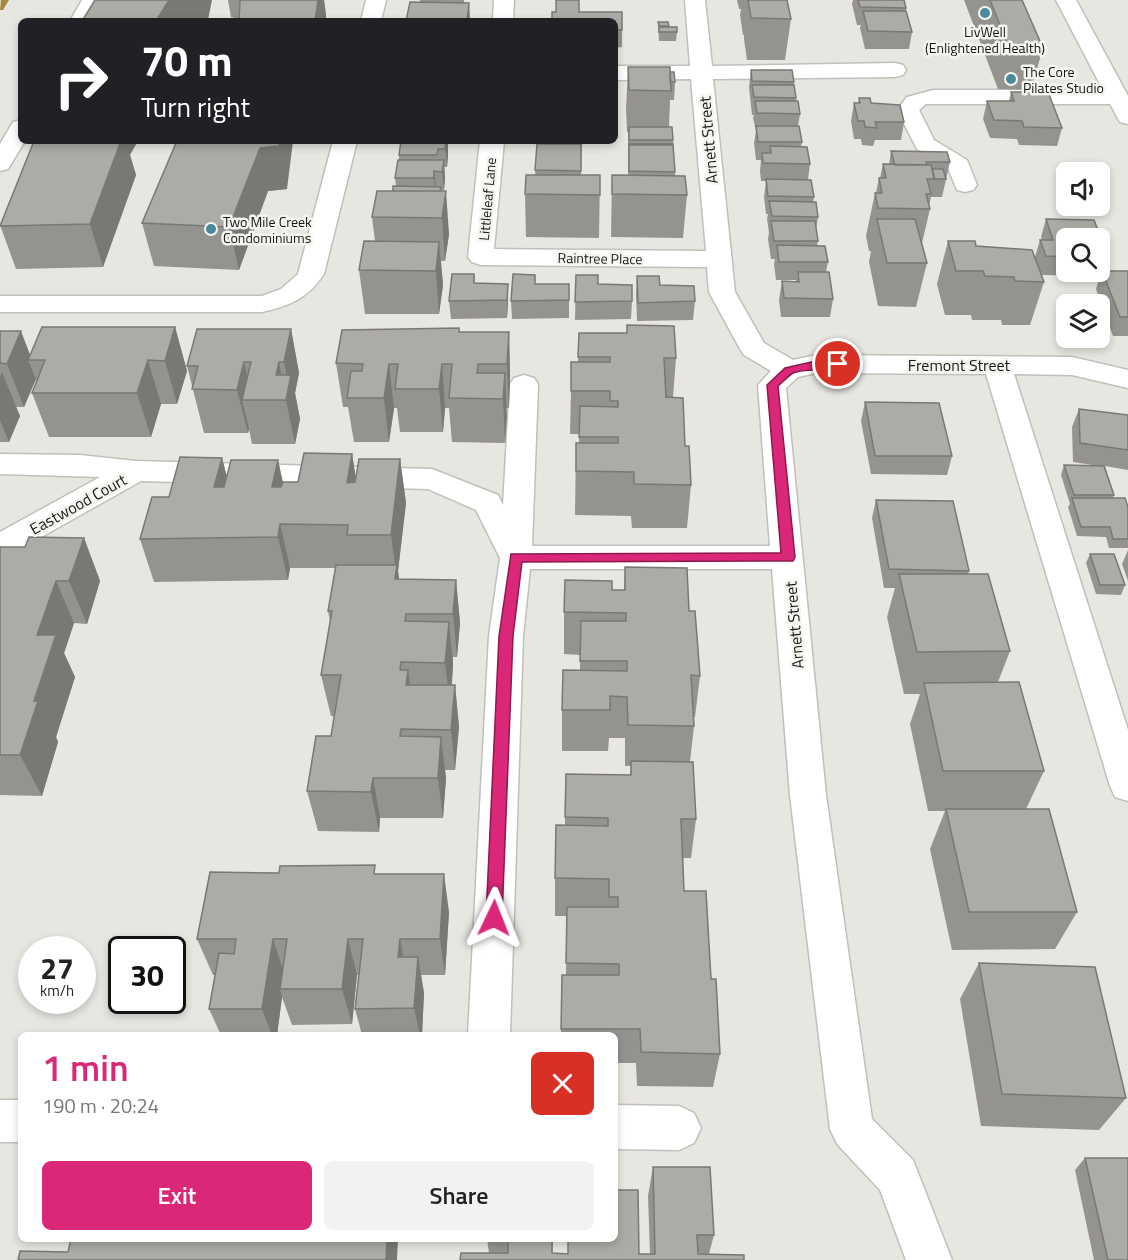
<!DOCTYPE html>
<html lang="en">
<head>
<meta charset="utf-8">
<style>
	:root { --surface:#fff; --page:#f2f2f2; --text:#222; --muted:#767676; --accent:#db2777 }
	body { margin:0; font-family:"Titillium Web",sans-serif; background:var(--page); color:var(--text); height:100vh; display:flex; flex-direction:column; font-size:22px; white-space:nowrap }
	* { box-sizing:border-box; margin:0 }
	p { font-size:20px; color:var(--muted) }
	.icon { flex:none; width:33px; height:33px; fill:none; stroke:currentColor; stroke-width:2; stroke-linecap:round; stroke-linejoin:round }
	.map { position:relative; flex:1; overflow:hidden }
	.details { position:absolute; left:18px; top:1032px; width:600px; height:210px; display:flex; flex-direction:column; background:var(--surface); border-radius:9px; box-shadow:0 3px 9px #0003 }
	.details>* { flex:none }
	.guide { position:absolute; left:18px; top:18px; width:600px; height:126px; border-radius:9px; box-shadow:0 3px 9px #0003; background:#202124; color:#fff; overflow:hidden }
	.tools { position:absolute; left:1056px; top:162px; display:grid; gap:12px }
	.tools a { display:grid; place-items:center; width:54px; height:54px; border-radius:9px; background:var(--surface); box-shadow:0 3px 9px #0003; font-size:30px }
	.speed { position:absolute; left:18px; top:936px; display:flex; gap:12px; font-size:30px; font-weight:700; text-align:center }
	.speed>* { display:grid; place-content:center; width:78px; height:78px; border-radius:50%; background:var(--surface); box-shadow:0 3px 9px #0003; line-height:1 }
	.speed small { font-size:15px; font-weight:400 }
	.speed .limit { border:3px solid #111; border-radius:9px; background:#fff; color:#111 }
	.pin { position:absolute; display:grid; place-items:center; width:51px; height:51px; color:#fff; margin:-26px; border:3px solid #fff; border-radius:50%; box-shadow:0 2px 6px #0007 }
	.me { position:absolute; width:66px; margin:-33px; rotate:2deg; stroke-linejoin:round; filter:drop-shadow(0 0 4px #0008) }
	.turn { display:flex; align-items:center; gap:21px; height:126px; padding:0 24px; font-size:27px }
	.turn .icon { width:78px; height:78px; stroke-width:2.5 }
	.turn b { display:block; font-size:42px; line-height:51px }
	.round { display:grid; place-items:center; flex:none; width:63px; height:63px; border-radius:9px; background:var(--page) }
	.head { display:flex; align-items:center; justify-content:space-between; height:102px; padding:0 24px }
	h1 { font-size:36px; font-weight:600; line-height:45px; color:var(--accent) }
	.action { display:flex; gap:12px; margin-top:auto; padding:12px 24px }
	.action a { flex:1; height:69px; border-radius:9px; background:var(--accent); color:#fff; font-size:24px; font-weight:600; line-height:69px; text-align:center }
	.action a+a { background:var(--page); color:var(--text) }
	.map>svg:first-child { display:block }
</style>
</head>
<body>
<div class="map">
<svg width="1128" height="1260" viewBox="0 0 1128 1260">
	<rect width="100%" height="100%" fill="#e8e6e1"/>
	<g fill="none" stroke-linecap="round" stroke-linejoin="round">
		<!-- stream -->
		<path fill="#a58b3d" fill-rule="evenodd" d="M1 0H9L3 10H0Z"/>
		<!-- minor casing -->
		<g stroke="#c0bfba" stroke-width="3">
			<path id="minor" d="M82 0H102L90 21H70Z
				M366 0H386L381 21H361Z
				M494 0H514L513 21H493Z
				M685 0H705L712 66 895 63 903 65 906 70 903 75 895 77 713 79 735 292 764 343 793 360 816 355 1072 357 1128 370V388L1072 375 1014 374 1128 730V801L1115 797 1110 786 986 374 816 373 798 377 786 388 826 795 872 1119 913 1160 952 1260H906L880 1190 837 1144 830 1129 790 795 772 569H530L523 636 510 1035H468L489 636 500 558 476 510 428 489 141 481 11 554 0 557V532L100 477 0 474V454L80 455 136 461 432 469 498 495 503 505 510 384 514 378 524 375 534 378 538 384 532 546H770L758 385 771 371 744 355 740 349 709 292 707 267 481 265 472 262 468 257 480 141H504L494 249 706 251 691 79 615 80V66H690Z
				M933 90H1118L1126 92 1128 99 1126 102 1118 104H926L919 110 934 140 967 160 977 185 973 190 965 192 957 190 948 168 917 149 897 110 907 97Z
				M21 120V141H25L8 169 0 171V144L13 122Z
				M333 141H357L324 274C308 298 290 306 262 312H0V296H262L281 289 298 274Z
				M0 1100H21V1142H0Z
				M615 1105 679 1106 694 1113 701 1128 694 1143 679 1150 615 1149Z"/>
		</g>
		<!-- major casing -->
		<g stroke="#c0bfba" stroke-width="3">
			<path id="major" d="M1056 0H1076L1128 96V124L1120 122 1117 117Z"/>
		</g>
		<!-- minor -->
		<use href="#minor" fill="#fff" fill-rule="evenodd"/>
		<!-- major -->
		<use href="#major" fill="#fff" fill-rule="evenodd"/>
	</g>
	<!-- wall -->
	<path fill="#95938f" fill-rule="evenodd" d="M228 0H324L326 15 239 19 231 17Z
		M420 0H464V3H469L470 21H406L420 2Z
		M556 0H579V12H622V47L615 48V21H552V12H556Z
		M737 0H787L791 19 785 60H747L744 39V35H743L740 15 741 9H739Z
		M853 0H904L906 8V11L912 32 909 49H865L860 28 861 25H857L852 4Z
		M964 0H1022L1043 48 1031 90 998 89Z
		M658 22H668L669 27 677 32 676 41H659Z
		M628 67 670 72 675 82 674 100H670L669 127 673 140 675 176 687 195 683 238 611 237 612 175H628V132H627L626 109Z
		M751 70 794 82V85L796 98V101L800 114 798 126 802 142 801 147 810 164 808 180 814 197 813 202 818 217 816 230 818 241 817 246 828 262 826 272 833 299 830 317H781L779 300 782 281 796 282V280H776L774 264 775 259H771L768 239 769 233 767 219 768 214H766L764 197 766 181H761L760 171 761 160H756L754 143 756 131 753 118 754 115H752L749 87Z
		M1011 92 1062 128 1057 146 1019 145 1017 139 990 138 983 119 987 101H1009Z
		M859 98 871 103 904 122 901 140H875L873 146 862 145 861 139H854L851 121 854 103H858Z
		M539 141H582L581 175H600L599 238 526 237 525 194 535 175 537 144 539 142Z
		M193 143 287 189 268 191 239 270 154 266 142 223Z
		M447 145 448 156 447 167H444L445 178 444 190H441L449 234 445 261H441L443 285 439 314H365L359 270 375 241 372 217 396 186 395 178 399 160V155Z
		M891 151 950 162 942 197H931L929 206 930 209 922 243 927 263 916 307 878 306 869 262 871 251H869L866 236 875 193H876L879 178H880L883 164 889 165Z
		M130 155 136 175 103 267 16 269 0 225Z
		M1046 219 1094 220 1109 258 1104 271H1128V336H1113L1096 289 1100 276 1041 275 1044 282 1030 325H1002L1001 320H972L971 315H945L937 284 948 241H975L976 246 1032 250 1035 257 1040 240H1042L1041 237ZM1066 238H1100V272H1066Z
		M474 274 475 283 508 284V302L507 318 451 319 449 301Z
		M535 275V284H569V318L512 319 511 301Z
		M576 275 632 301 631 319 575 320Z
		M637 276 695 301 693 320 637 321 636 294Z
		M627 325 676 358 673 397 685 446 691 485 687 528H632L631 516 575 515 576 443H579V434H570L571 391 578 362 579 333H627Z
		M175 327 187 371 177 404H161L151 437H49L32 393 37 382 36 379 24 407H16L20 416 9 442H0V331L30 355Z
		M459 328V332H509L510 376 509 408H506L505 443 452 442 449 408H445L443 432H400L397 408H394L389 442H354L348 407H343L336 363Z
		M291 329 299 373 295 393 300 419 295 444H252L249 429 248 433H204L187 366Z
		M865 402 952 456 947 475 871 474 861 421Z
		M1079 409 1128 415V470L1105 466 1114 495 1113 498 1128 507V548H1109L1106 537 1077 536 1068 507 1070 504 1061 475 1064 465 1099 466 1073 462 1072 427Z
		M352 454 356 478 400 459 406 503 398 571 399 579 456 580 460 623 457 657H453V664L452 685H455L459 727 455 770H445L446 778 443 818H380L379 832 318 831 307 791 331 736 334 716H331L321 675 330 621 328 611 335 568H290L288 580 154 582 140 539 169 497 222 458 227 477 278 460 283 482H298Z
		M876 500 969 571 968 574 1010 651 998 682 1044 771 1026 809 1077 912 1055 949 952 950 930 849 945 811H928L910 724 920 694H904L887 617 895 588H884L872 518Z
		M84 538 100 581 87 624 74 623 64 653 75 677 56 737 58 742 42 796 0 795V547H25Z
		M1128 550V581L1122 564Z
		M1090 554 1125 585 1121 595 1096 594 1086 563Z
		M625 567 689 611 700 676 695 717H693L694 726 690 762 696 819 691 858H683L684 891 711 979 720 1054 713 1087 637 1086 636 1063H615V1035H561L562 975H566L567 916H555V878L565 825V817L630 775 631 766H625V738H609L608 751H562V710L580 670V655L564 654V612L612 590H624Z
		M377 874 449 912 445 975H421L424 993 422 1035H362L355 1009 359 975H357L352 1024 292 1025 282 997 277 1035H221L209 1009 215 975H213L197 939Z
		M979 963 1126 1098 1099 1130 981 1126 960 999Z
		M1085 1158 1128 1260H1094L1075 1170Z
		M653 1167 714 1235 709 1254 744 1260 489 1253 487 1239H553L552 1253 650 1254 648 1196Z"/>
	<!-- shaded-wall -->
	<path fill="#797874" d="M169 0H212L208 20 195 21H156Z
		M318 0H324L326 15V21H315Z
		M469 3 470 21H467Z
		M115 141H138L130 155 136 175 103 267 90 224Z
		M280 141H293L287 189 268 191 239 270 229 227 260 148Z
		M446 141H448V156L447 167 445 149Z
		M444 160 445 178 444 190 442 172Z
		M434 171 436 190 435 196 434 178Z
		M446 191 449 234 445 261 442 218Z
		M439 242 443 285 439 314 436 271Z
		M508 284V302L507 318V300Z
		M175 327 187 371 177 404 165 361Z
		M291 329 299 373 295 393 300 419 295 444 286 400 276 375 279 362 286 400 289 388 284 362Z
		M21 331 32 360H28L36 379 24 407 7 364Z
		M509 332 510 376 509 408 507 364Z
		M148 360 161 404 151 437 137 393Z
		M244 362 253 400H242L249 429 248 433 237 390Z
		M389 364 394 408 389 442 384 398Z
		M442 364 445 408 443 432 439 389Z
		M2 372 20 416 9 442 0 420V377Z
		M505 373 507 417 505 443 503 399Z
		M352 454 359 498 347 483Z
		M222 458 233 501 214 487Z
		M400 459 406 503 398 571 403 608 395 579 396 572 391 535Z
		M278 460 287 504 272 487Z
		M280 524 290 568 288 580 278 537Z
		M84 538 100 581 87 624 69 581Z
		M456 580 460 623 457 657 453 614Z
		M56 581 74 623 64 653 75 677 56 737 58 742 42 796 20 755 34 701 37 635Z
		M449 622 453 664 450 705 445 663Z
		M408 670 414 712 406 685Z
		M455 685 459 727 455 770 451 730Z
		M441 737 446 778 443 818 438 778Z
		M373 778 380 818 379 832 371 792Z
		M444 874 449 912 445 975 440 939Z
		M273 939 285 976 280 989 282 997 277 1035H272L262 1009Z
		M348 939 357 975 352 1024 342 989Z
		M400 939 407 975 398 957Z
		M418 957 424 993 422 1035H420L414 1008Z
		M387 1239H398L397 1260H386Z"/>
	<!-- building -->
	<path fill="#adaba6" stroke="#797874" stroke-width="1.5" d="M95 0H169L156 21H82Z
		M240 0H318L315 21H239Z
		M556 0H579V12H622V30H615V21H552V12H556Z
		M748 0H787L791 19 751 18Z
		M858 0H904L906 8 860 7Z
		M990 0H1022L1043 48H1009Z
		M410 2 469 3 467 21H406Z
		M863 11H906L912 32 868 31Z
		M658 22H668L669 26H659Z
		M659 27H677V32H659Z
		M628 67H670L671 91 629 90Z
		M751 70H792L794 82 752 81Z
		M670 72H674L675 82H670Z
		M752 85H794L796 98 754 97Z
		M1011 92H1048L1062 128 1024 127 1022 121 994 120 987 101H1014Z
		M859 98H870L871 103 900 105 904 122H875L877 128 865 127 864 121H858L854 103H860Z
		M755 101H798L800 114 757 113Z
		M756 126H799L802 142H758Z
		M629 127H672L673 140H629Z
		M34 141H121L90 224 0 226Z
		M193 141H280L279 146 260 148 229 227 142 223 176 143H193Z
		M401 141H446L445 149H438L437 155H399Z
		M538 142 581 143V144H538Z
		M537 144H581V171L535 170Z
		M629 144H673V145H629Z
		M629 145H673L675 172 629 171Z
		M770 146 807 147 810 164 763 163 762 153H771Z
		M891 151 947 152 950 162H926L927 165H895Z
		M398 160H444L442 172 434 171V178H395Z
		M883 164 931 165 935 179H927L931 194H926L930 209 878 208 875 193H882L879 178H886Z
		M932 169H943L946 179H934Z
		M526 175H600V195L525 194Z
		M612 175 685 176 687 195 612 194Z
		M766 179 811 180 814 197 768 196Z
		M393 186 441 187 440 191H393Z
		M377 191H446L442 218 372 217Z
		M769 201 816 202 818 217 772 216Z
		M877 219H915L927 263H887Z
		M1046 219 1094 220 1109 258 1100 257V238H1066V257L1046 256 1040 240H1053Z
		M771 221H815L818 241H774Z
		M364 241 439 242 436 271 359 270Z
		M948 241H975L976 246 1032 250 1044 282 1015 281 1014 277 985 276 983 271H956Z
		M777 245 825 246 828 262H779Z
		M1102 271H1128V317H1120Z
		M798 272H829L833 299 784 298 782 281 799 282Z
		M452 274H474V283L508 284 507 300 449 301Z
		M513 274 535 275V284H569V300L511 301Z
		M576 275H598V284L632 285V301L575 302Z
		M637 276H659L660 285 694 286 695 301 638 303Z
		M627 325 674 326 676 358H664L666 397 683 398 685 446H689L691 485 634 484V472L576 471V443H618V437H579L580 406 618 407V401H610V391H571V362H610V357H578L579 333H627Z
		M42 327H175L165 361 148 360 137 393H32L45 360H28Z
		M459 328V332H509L507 364H478L477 373H505L503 399 449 398 452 364H442L439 389H395L398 364H389L384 398H347L351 371H362L363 364 336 363 342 330Z
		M197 329H291L284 362H279L276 375H291L286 400H242L251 362H244L237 390 192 389 198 366H187Z
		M0 331H21L7 364 0 363Z
		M865 402 939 403 952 456H875Z
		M1079 409 1128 415V450L1080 443Z
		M304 453 352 454 347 483 355 482 359 459H400L391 535H347L348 525 280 524 278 537 140 539 152 497H169L180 457 222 458 214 487H224L231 460H278L272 487H281L283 482H298Z
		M1064 465 1104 466 1114 495H1074Z
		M1072 498H1125L1128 507V539H1113L1110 527H1081Z
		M876 500 953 501 969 571 889 569Z
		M29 537 84 538 69 581H56L37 635H56L34 701H38L20 755H0V547H25Z
		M1090 554H1114L1125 585H1100Z
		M336 565H397L395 579 456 580 453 614H406L405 621 449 622 445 663 401 662 400 670H408L406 685H455L451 730 401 729 400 736 441 737 438 778H373L371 792 307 791 316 736H331L341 675H321L332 611H328Z
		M625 567 687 568 689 611H695L700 676 691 675 694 726 628 725 627 697 610 696V710H562L563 670 627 671V661H580L581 621H626V613L564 612 565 580 612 581V590H625Z
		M899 574H988L1010 651 917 652Z
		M1019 682 1044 771H943L924 683Z
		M631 761 693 762 696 819H681L684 891H706L711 979H716L720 1054 641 1052 640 1029H561L562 975H619V964L566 963 567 907H618V897H609V879L555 878 556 825 608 826V818L565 817 566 774 631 775Z
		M946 809H1049L1077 912H969Z
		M375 865 374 874H444L440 939H400L398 957H418L414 1008 355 1009 363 939H348L342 989H280L287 939H273L262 1009H209L219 953 234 954 236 939H197L210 872 279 873 280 866Z
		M979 963 1095 967 1126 1098 1002 1094Z
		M1085 1158H1128V1260H1108Z
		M653 1167H710L714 1235H697L698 1254 744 1255V1260H460L461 1253H508V1239H552V1253L568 1254V1239H615V1190H638L639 1254H655Z
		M71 1239H387L386 1260H18L20 1251 68 1252Z"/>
	<!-- route -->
	<path fill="#db2777" stroke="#8e194d" stroke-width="1.5" d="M816 361H838L844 364C835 373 807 367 793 373 788 376 783 382 778 386L795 557 793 561 522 562 513 636 502 918 500 923 494 925 489 923 486 918 499 636 511 554 781 553 767 385 785 368Z"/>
	<!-- markers -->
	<g fill="#488a9b" stroke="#f5f4ef" stroke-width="2">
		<circle cx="985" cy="13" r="6"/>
		<circle cx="1011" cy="79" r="6"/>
		<circle cx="211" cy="229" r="6"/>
	</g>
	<g text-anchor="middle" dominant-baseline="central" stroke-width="5" stroke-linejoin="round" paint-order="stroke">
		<!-- far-poi labels -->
		<g font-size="14" fill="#191816" stroke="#f5f4ef" text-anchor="start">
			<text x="985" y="31" text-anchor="middle">LivWell<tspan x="985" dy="16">(Enlightened Health)</tspan></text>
			<text x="1023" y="71">The Core<tspan x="1023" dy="16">Pilates Studio</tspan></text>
			<text x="223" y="221">Two Mile Creek<tspan x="223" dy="16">Condominiums</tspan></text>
		</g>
		<!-- far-street labels -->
		<g font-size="14" fill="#191816" stroke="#f5f4ef">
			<text transform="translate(487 199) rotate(-85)">Littleleaf Lane</text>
			<text transform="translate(600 258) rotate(1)">Raintree Place</text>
		</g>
		<!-- street labels -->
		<g font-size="16" fill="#191816" stroke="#f5f4ef">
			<text transform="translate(708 140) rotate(-95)">Arnett Street</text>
			<text x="959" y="365">Fremont Street</text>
			<text transform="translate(78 504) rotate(-29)">Eastwood Court</text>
			<text transform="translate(794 625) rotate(-95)">Arnett Street</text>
		</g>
	</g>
</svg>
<div class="tools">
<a><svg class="icon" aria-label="sound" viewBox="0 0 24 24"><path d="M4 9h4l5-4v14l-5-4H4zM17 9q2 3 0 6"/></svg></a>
<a><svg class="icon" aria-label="search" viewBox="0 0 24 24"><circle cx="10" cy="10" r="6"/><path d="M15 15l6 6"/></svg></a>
<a><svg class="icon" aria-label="layers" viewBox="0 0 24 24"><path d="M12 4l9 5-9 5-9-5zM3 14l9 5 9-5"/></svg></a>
</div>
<div class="speed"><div>27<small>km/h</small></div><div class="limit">30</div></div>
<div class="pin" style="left:838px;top:364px;background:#d93025"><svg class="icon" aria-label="arrive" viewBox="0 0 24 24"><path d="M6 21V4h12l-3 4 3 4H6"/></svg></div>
<svg class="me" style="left:494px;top:918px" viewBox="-20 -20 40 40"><path d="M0-17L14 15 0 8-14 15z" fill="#db2777" stroke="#fff" stroke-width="4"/></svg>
<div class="guide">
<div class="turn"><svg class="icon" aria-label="right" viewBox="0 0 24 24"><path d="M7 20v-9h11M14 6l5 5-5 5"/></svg><div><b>70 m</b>Turn right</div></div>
</div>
<section class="details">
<div class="head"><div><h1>1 min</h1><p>190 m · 20:24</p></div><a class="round" style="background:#d93025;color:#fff"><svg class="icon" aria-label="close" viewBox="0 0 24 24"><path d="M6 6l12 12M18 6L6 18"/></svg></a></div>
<div class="action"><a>Exit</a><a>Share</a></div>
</section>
</div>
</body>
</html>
